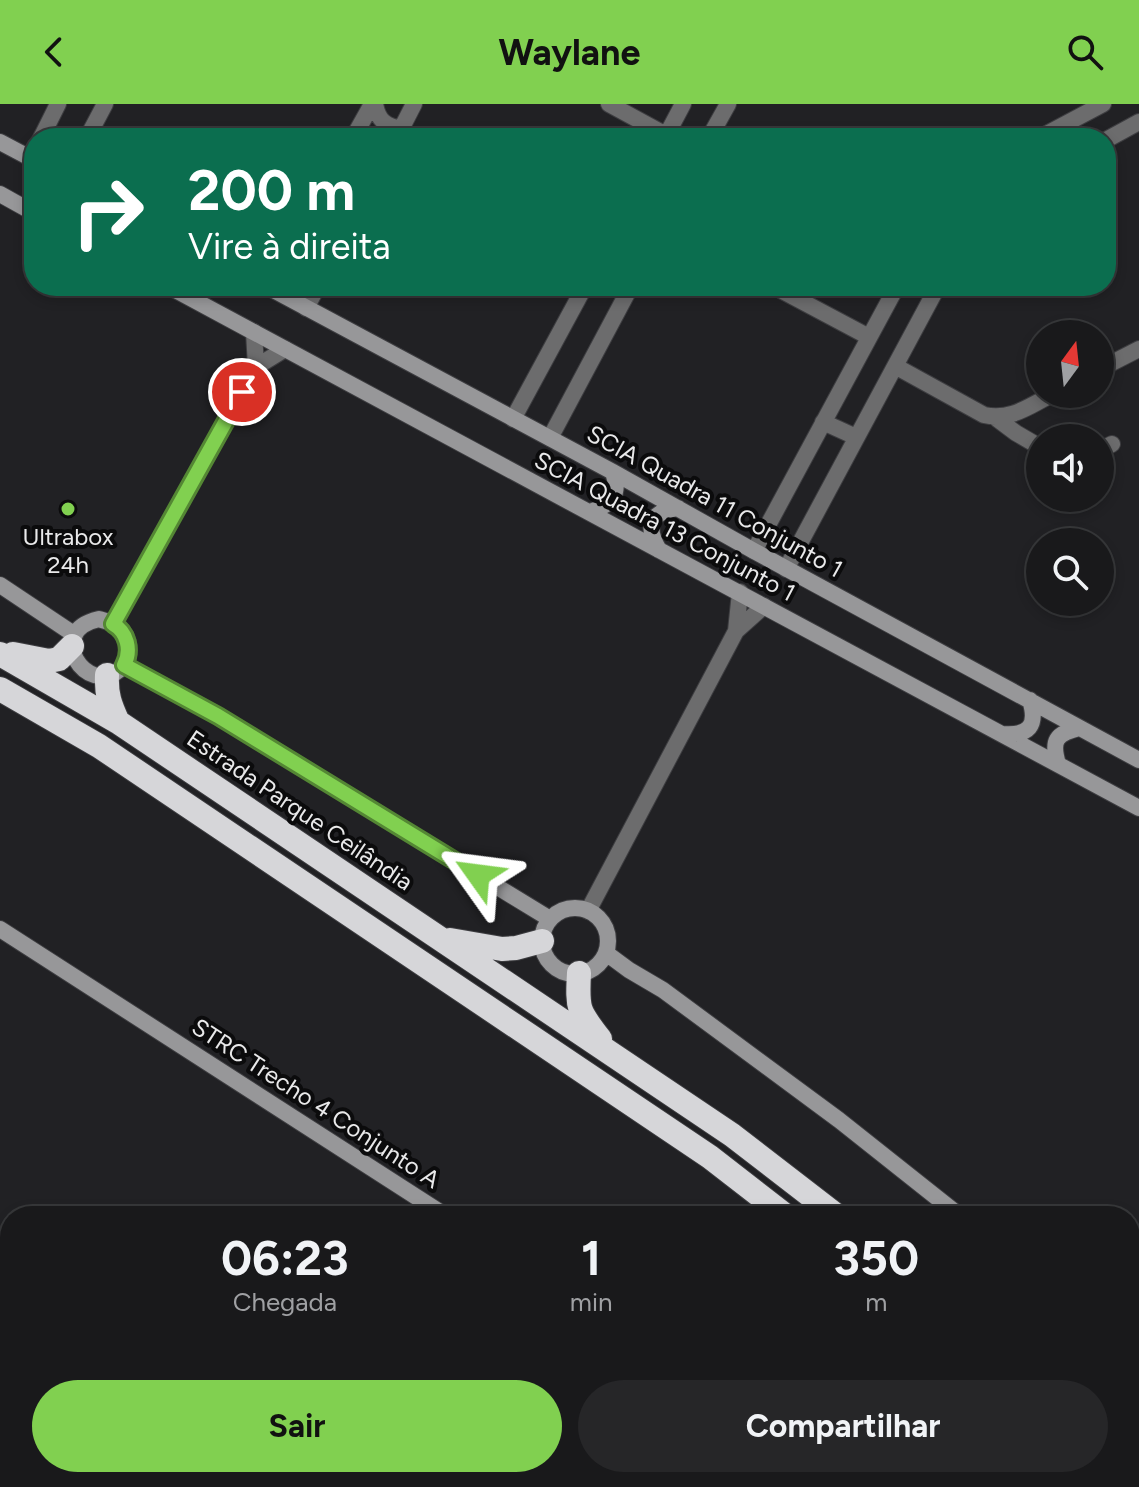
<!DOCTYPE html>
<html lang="pt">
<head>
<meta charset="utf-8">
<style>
	:root { --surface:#19191b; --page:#262628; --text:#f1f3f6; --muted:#9fa0a3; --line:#37383a; --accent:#81d050 }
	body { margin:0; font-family:Figtree,sans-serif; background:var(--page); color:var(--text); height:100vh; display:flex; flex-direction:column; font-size:30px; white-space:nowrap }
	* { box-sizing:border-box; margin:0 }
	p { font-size:26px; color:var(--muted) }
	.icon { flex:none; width:44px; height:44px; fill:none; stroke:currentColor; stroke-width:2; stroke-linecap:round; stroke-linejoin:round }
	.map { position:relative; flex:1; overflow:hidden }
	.details { position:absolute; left:0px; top:1102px; width:1140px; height:282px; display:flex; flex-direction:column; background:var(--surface); border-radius:32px 32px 0 0; box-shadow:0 4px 12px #0003,0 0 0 2px var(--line) }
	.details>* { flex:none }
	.guide { position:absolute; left:24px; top:24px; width:1092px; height:168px; border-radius:32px; box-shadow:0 4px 12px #0003,0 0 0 2px var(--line); background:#0b6e4f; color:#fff; overflow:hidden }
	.needle { width:52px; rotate:15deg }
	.tools { position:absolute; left:1026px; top:216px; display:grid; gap:16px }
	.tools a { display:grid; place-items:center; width:88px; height:88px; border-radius:50%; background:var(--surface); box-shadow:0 4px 12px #0003,0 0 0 2px var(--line); font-size:40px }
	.pin { position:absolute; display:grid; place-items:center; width:68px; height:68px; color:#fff; margin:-34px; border:4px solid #fff; border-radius:50%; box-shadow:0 2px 8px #0007 }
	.me { position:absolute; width:88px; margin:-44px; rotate:301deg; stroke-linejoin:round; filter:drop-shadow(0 0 6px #0008) }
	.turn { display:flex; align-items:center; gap:28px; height:168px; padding:0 32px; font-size:36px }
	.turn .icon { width:104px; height:104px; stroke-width:2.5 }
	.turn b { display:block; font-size:56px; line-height:68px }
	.eta { display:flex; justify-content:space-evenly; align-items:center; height:136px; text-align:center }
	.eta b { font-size:48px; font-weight:700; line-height:56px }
	.action { display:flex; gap:16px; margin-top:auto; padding:16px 32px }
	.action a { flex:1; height:92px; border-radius:48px; background:var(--accent); color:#111; font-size:32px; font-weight:700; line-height:92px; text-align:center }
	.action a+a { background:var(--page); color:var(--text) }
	header { display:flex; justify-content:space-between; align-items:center; height:104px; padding:0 32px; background:var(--accent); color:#111; font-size:36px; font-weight:700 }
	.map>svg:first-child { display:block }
</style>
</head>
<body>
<header><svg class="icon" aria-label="back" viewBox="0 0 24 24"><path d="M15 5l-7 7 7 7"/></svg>Waylane<svg class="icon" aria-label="search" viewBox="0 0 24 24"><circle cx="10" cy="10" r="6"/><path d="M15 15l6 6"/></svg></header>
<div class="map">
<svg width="1139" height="1383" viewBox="0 0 1139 1383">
	<rect width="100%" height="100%" fill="#212124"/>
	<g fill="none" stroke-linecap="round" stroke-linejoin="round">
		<!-- street casing -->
		<g stroke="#3d3d40" stroke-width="18">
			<path id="street" d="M375 0C378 16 385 22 401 25
				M609 0 666 31
				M397 33 414 0
				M41 34 58 0
				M87 34 105 0
				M353 34 372 0
				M665 34 683 0
				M709 34 728 0
				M1039 34 1103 0
				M1106 36 1139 18
				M773 182 869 233
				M306 204 318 182
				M254 228 256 263
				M895 262 984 311C1011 317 1029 302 1053 290
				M1100 265 1139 245
				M996 314 1016 329 1040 343
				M513 315 585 182
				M823 318 856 333
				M550 334 631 182
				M1100 346 1112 340
				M754 447 897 182
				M786 465 938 182
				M113 520 256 263 285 245
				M736 527 740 488
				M588 807 736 527 764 502"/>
		</g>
		<!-- secondary casing -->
		<g stroke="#3d3d40" stroke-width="18">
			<path id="secondary" d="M0 38 34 56
				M0 90 34 109
				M168 182 1139 704
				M266 182 613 368 754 447 1139 656
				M590 408C611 401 621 391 613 368
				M659 446C645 423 650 407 678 404
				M0 481 75 531
				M99 515C104 517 112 518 117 522 131 532 133 555 119 566 88 593 42 528 99 515Z
				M124 561 218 612 550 815
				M1002 630C1029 632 1038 622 1030 596
				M1058 660C1051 636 1056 630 1079 624
				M542 837a33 33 0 1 1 66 0a33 33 0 1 1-66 0Z
				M0 825 446 1112
				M606 849 629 866 663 886 839 1016 960 1112
				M0 1147 10 1154
				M1130 1248 1139 1255
				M355 1374 370 1383
				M849 1374 862 1383"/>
		</g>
		<!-- highway casing -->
		<g stroke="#3d3d40" stroke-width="26">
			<path id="highway" d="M0 550 118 618 732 1031 837 1112
				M13 550 49 557 59 555 72 542
				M107 571C106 590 110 601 118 618
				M0 585 99 642 710 1053 786 1112
				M450 836 502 845 516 844 542 837
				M579 869C577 905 578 907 600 935
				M1130 1341 1139 1348
				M1119 1374 1130 1383"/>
		</g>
		<!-- street -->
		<use href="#street" stroke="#6c6c6d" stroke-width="16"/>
		<!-- secondary -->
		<use href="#secondary" stroke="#979799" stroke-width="16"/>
		<!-- highway -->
		<use href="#highway" stroke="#d6d6d9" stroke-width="24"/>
	</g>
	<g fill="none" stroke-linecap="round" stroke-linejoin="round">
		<!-- route casing -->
		<g stroke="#548734" stroke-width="20">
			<path id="route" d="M242 288 113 520C127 528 132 546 124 561L218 612 478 771"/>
		</g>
		<!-- route -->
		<use href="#route" stroke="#81d050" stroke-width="14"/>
	</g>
	<!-- markers -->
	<circle fill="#81d050" stroke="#0b0b0c" stroke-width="3" cx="68" cy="405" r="8"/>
	<g text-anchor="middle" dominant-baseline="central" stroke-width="8" stroke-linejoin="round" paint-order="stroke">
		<!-- street labels -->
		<g font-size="24" fill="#e9e9ea" stroke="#0b0b0c">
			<text transform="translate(715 397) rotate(29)">SCIA Quadra 11 Conjunto 1</text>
			<text transform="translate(665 422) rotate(28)">SCIA Quadra 13 Conjunto 1</text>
			<text transform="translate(300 706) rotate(34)">Estrada Parque Ceilândia</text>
			<text transform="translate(316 999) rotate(33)">STRC Trecho 4 Conjunto A</text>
		</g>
		<!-- poi labels -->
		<g font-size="24" fill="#e9e9ea" stroke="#0b0b0c">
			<text x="68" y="432">Ultrabox<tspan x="68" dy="28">24h</tspan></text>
		</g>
	</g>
</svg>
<div class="tools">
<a><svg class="needle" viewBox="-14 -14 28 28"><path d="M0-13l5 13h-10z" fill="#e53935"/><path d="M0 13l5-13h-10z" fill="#9fa0a3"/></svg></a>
<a><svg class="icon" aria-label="sound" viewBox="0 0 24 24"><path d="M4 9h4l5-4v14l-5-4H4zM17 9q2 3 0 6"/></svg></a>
<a><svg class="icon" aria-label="search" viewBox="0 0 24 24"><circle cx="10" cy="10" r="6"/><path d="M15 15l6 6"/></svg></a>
</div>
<div class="pin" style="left:242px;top:288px;background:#d93025"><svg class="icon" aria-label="arrive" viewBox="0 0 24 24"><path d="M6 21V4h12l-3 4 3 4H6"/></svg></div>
<svg class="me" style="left:478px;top:771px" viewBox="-20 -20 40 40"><path d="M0-17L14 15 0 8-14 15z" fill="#81d050" stroke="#fff" stroke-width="4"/></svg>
<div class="guide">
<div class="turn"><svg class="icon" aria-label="right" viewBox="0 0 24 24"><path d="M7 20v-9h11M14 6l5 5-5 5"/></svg><div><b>200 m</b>Vire à direita</div></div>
</div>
<section class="details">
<div class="eta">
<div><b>06:23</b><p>Chegada</p></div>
<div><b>1</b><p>min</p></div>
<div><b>350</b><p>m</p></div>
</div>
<div class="action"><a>Sair</a><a>Compartilhar</a></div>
</section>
</div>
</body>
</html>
